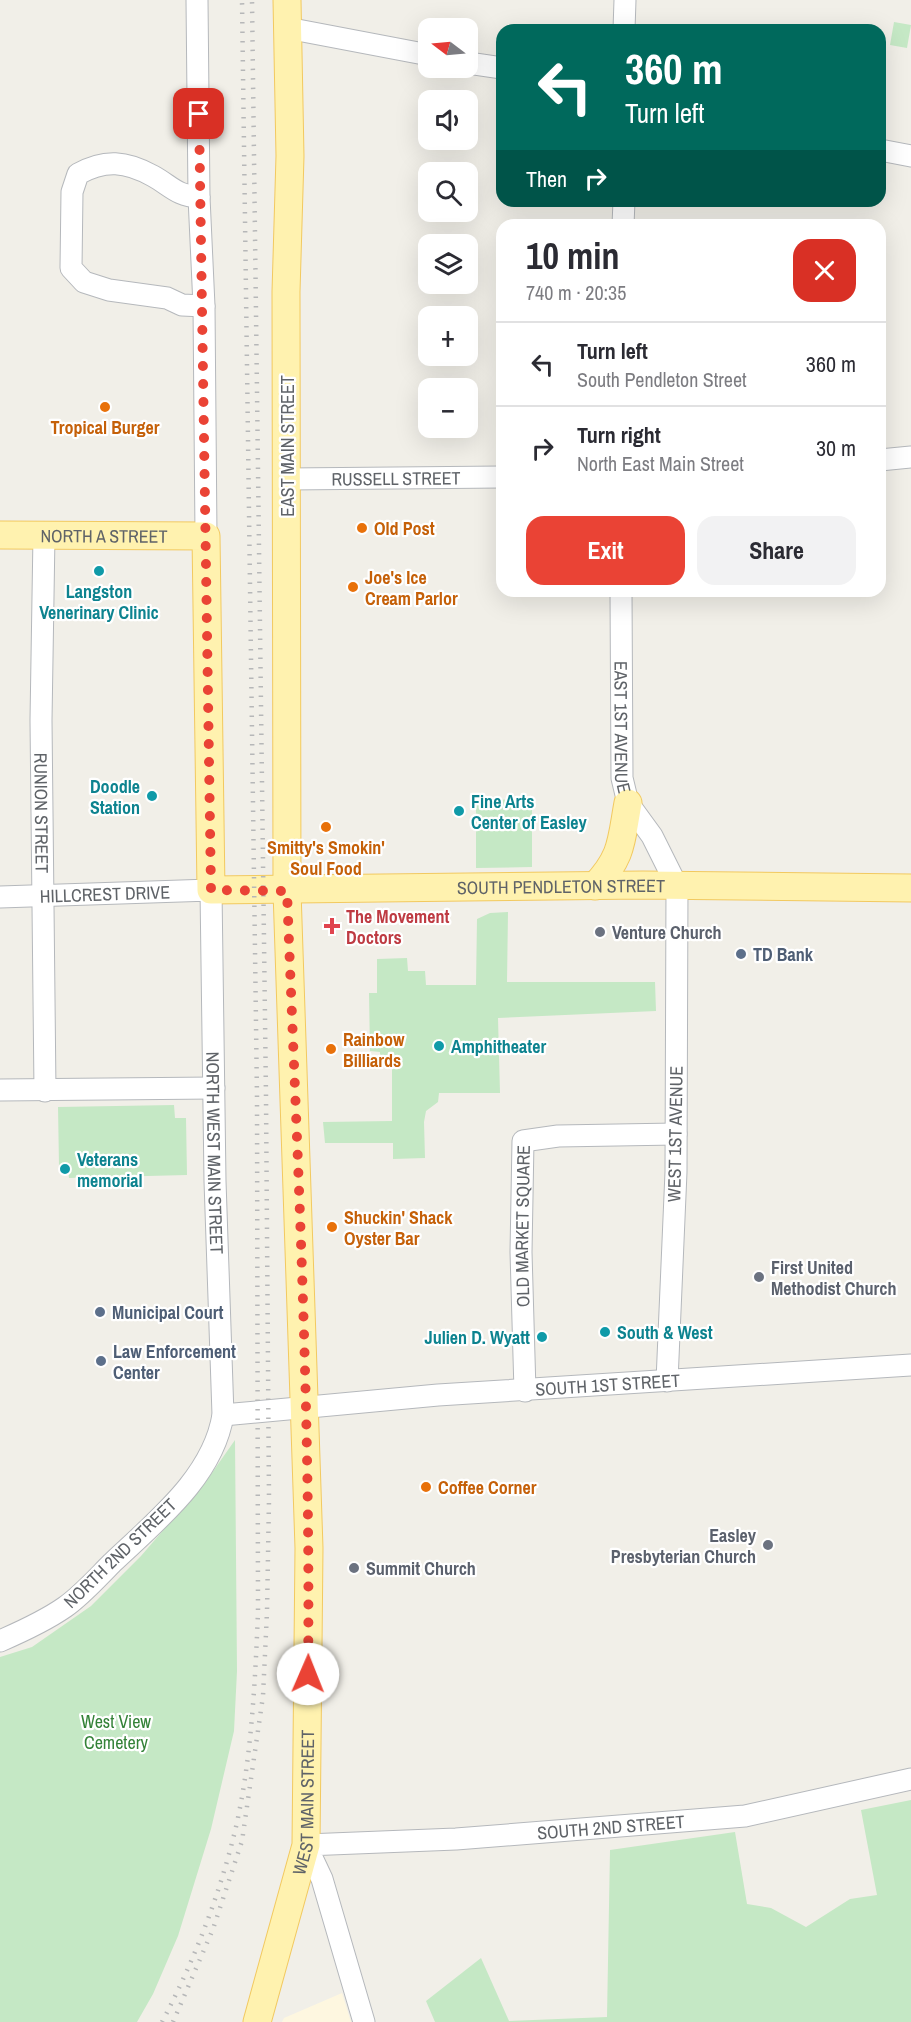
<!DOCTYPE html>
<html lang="en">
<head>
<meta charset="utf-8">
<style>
	:root { --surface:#fff; --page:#f2f2f3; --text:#2b2b33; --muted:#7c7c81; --line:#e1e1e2; --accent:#ea4335 }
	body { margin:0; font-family:"Archivo Narrow",sans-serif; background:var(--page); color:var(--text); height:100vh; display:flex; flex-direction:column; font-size:22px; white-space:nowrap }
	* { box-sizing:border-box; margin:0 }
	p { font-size:20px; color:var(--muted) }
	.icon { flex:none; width:33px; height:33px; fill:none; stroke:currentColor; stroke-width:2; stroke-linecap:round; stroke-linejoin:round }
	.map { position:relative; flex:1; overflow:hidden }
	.sheet { position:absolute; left:496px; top:219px; width:390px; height:378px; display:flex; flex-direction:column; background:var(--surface); border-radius:18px; box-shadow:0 6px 24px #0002 }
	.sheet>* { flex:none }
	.guide { position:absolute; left:496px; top:24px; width:390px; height:183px; border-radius:18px; box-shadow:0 6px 24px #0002; background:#00695c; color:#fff; overflow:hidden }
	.needle { width:39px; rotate:286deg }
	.buttons { position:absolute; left:418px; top:18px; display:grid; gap:12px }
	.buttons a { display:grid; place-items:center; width:60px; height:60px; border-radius:12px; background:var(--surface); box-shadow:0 6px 24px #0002; font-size:30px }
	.pin { position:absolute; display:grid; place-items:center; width:51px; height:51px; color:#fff; margin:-26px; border-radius:12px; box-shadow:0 3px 9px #0006 }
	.me { position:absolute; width:66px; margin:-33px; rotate:1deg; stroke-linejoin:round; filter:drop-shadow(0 0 4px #0008) }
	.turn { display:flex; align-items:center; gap:21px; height:126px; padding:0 30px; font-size:27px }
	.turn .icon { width:78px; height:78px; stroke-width:2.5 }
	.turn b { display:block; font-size:42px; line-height:51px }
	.then { display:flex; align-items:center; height:57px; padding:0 30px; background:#0003; gap:12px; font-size:22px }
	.round { display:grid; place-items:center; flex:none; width:63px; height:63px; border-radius:18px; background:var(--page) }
	.summary { display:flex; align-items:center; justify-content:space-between; height:102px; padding:0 30px }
	h1 { font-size:36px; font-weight:700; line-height:45px }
	.action { display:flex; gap:12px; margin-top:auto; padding:12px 30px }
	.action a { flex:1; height:69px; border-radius:18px; background:var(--accent); color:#fff; font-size:24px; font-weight:700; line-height:69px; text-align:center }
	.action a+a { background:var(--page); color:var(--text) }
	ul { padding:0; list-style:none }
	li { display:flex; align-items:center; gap:18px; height:84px; padding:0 30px; border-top:2px solid var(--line) }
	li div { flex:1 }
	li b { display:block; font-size:22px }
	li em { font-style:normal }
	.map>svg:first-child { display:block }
</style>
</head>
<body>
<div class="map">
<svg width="911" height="2022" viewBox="0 0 911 2022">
	<rect width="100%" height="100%" fill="#f1efe8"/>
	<!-- commercial -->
	<path fill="#fef7e0" d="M342 1993 351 2022H282L284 2018Z"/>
	<!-- green -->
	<path fill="#c5e8c5" d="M894 22 911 25 907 48 890 45Z
		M532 799V867L476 868V800Z
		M508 912 507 982H655L656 1011 498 1018 500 1093H439L438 1102 426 1111 424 1122 425 1158 393 1159V1143H325L323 1122 392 1121V1065H380V1052L370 1051 369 993H377V959L407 958 408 971H425L426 985H476L477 919 490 913Z
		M174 1105 175 1118H186L187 1175 69 1178 68 1166H59L58 1107Z
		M235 1440 237 1671 234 1731 211 1829 178 1936 153 1994 137 2022H0V1657L32 1647 91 1606 141 1556 209 1477Z
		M911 1800V2022H435L426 2001 481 1958 509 2021 607 2017 610 1850 735 1832 747 1904 771 1908 806 1927 850 1899 877 1895 861 1810Z"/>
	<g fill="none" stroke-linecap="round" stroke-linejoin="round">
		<!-- minor casing -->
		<g stroke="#b5b8bc" stroke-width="23">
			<g id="minor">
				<path d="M197 0 199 197 204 306 206 536"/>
				<path d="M287 28 429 55"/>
				<path d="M624 30 625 0"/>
				<path d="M468 63 502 68"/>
				<path d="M880 150 911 156"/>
				<path d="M199 197C177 196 171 186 153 176 126 161 105 159 78 174L72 192 71 268 84 282 109 290 167 298 182 305 204 306"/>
				<path d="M623 225 624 201"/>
				<path d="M880 460 911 457"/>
				<path id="s1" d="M288 479 502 477"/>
				<path id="s2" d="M44 535 41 720 45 1091"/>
				<path id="s3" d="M621 591 622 778 628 803 652 836 677 886 676 1172 667 1381"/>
				<path id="s4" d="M0 897 211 890 215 1181 223 1415C213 1477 155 1522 112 1563 97 1578 82 1595 65 1607 45 1621 23 1631 0 1641"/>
				<path d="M0 1090 214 1088"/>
				<path id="s5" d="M525 1391 521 1252 523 1141 558 1136 676 1134"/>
				<path id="s6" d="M223 1415 438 1395 911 1365"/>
				<path id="s7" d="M364 2022 322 1879 306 1845 456 1839 745 1816 911 1779"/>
			</g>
		</g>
		<!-- major casing -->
		<g stroke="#f2c960" stroke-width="29">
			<g id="major">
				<path id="s8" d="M0 535 206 536 211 890 643 885 911 888"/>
				<path d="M595 886C623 856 621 841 628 803"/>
				<path id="s9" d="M257 2022 306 1845 309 1548 287 891 286 292 290 156 287 0"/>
			</g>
		</g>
		<!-- minor -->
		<use href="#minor" stroke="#fff" stroke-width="21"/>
		<!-- major -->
		<use href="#major" stroke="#fff2af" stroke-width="27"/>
		<!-- rail -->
		<path stroke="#b6b7b8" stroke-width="4.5" stroke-dasharray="1.5 8" stroke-linecap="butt" d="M162 2022C192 1965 217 1902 233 1839 251 1769 255 1685 258 1612L257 1097 242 0
			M173 2022 213 1929 242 1841 263 1696 267 1612 269 1499 266 1097 252 0"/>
	</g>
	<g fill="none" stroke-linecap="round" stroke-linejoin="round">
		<!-- route -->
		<path stroke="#ea4335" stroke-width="10" stroke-dasharray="0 18" d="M199 114 211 890 287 891C297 1152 311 1413 308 1674"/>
	</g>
	<!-- markers -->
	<g fill="#e8710a" stroke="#fff" stroke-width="2">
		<circle cx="105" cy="407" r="6"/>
		<circle cx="362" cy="528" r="6"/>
		<circle cx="353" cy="587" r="6"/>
		<circle cx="326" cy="827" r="6"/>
		<circle cx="331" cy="1049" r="6"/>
		<circle cx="332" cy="1227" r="6"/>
		<circle cx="426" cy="1487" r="6"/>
	</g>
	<g fill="#0f9aa8" stroke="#fff" stroke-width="2">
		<circle cx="99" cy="571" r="6"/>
		<circle cx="152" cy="796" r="6"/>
		<circle cx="459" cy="811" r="6"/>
		<circle cx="439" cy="1046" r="6"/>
		<circle cx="65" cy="1169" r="6"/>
		<circle cx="605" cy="1332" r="6"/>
		<circle cx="542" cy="1337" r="6"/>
	</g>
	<path fill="#e0444e" stroke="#fff" stroke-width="2" d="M329 917h6v6h6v6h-6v6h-6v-6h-6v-6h6z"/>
	<g fill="#6b7280" stroke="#fff" stroke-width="2">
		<circle cx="600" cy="932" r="6"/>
		<circle cx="759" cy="1277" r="6"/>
		<circle cx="768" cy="1545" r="6"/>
		<circle cx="354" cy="1568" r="6"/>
	</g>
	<g fill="#5c6f8a" stroke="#fff" stroke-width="2">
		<circle cx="741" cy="954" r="6"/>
		<circle cx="100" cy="1312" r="6"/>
		<circle cx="101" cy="1361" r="6"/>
	</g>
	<g text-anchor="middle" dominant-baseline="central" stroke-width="4.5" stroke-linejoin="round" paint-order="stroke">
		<!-- food labels -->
		<g font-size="18" font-weight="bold" fill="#c56008" stroke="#fff" text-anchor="start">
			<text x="105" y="427" text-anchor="middle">Tropical Burger</text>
			<text x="374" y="528">Old Post</text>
			<text x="365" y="577">Joe's Ice<tspan x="365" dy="21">Cream Parlor</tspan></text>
			<text x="326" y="847" text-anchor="middle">Smitty's Smokin'<tspan x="326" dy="21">Soul Food</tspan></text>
			<text x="343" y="1039">Rainbow<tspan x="343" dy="21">Billiards</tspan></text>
			<text x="344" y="1217">Shuckin' Shack<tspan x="344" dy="21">Oyster Bar</tspan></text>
			<text x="438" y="1487">Coffee Corner</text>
		</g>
		<!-- street labels -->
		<g font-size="18" fill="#5f6368" stroke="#fff">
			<text transform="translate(287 446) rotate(-90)">EAST MAIN STREET</text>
			<text stroke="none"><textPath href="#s1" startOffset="108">RUSSELL STREET</textPath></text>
			<text stroke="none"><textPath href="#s8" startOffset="104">NORTH A STREET</textPath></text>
			<text stroke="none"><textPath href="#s3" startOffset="136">EAST 1ST AVENUE</textPath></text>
			<text stroke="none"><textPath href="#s2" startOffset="278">RUNION STREET</textPath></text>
			<text stroke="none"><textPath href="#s8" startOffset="910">SOUTH PENDLETON STREET</textPath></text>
			<text stroke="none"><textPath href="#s4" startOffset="105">HILLCREST DRIVE</textPath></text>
			<text transform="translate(675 1134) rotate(-89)">WEST 1ST AVENUE</text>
			<text stroke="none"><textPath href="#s4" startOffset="474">NORTH WEST MAIN STREET</textPath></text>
			<text stroke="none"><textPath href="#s5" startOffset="165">OLD MARKET SQUARE</textPath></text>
			<text stroke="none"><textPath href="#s6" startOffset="386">SOUTH 1ST STREET</textPath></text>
			<text transform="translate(120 1553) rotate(-44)">NORTH 2ND STREET</text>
			<text stroke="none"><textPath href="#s9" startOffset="226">WEST MAIN STREET</textPath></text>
			<text stroke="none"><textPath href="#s7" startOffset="492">SOUTH 2ND STREET</textPath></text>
		</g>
		<!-- culture labels -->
		<g font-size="18" font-weight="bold" fill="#0d838f" stroke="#fff" text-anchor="start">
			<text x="99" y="591" text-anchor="middle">Langston<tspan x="99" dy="21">Venerinary Clinic</tspan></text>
			<text x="140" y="786" text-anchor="end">Doodle<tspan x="140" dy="21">Station</tspan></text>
			<text x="471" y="801">Fine Arts<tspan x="471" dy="21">Center of Easley</tspan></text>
			<text x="451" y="1046">Amphitheater</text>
			<text x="77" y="1159">Veterans<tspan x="77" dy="21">memorial</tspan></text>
			<text x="617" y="1332">South &amp; West</text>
			<text x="530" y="1337" text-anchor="end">Julien D. Wyatt</text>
		</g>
		<!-- health labels -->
		<g font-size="18" font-weight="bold" fill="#be3a42" stroke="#fff" text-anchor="start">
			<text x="346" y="916">The Movement<tspan x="346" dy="21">Doctors</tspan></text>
		</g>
		<!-- worship labels -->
		<g font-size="18" font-weight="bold" fill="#5b616d" stroke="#fff" text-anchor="start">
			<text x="612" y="932">Venture Church</text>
			<text x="771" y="1267">First United<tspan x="771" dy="21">Methodist Church</tspan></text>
			<text x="756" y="1535" text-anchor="end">Easley<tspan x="756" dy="21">Presbyterian Church</tspan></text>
			<text x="366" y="1568">Summit Church</text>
		</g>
		<!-- service labels -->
		<g font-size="18" font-weight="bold" fill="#4e5e75" stroke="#fff" text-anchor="start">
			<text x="753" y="954">TD Bank</text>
			<text x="112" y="1312">Municipal Court</text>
			<text x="113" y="1351">Law Enforcement<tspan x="113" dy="21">Center</tspan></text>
		</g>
		<!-- park labels -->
		<g font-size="18" fill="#348238" stroke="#fff">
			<text x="116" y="1721">West View<tspan x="116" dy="21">Cemetery</tspan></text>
		</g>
	</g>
</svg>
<div class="buttons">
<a><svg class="needle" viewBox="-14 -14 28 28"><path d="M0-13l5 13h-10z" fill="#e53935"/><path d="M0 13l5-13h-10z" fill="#7c7c81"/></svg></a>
<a><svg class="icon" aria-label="sound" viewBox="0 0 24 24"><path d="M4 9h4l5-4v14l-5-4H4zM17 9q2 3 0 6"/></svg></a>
<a><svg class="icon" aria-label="search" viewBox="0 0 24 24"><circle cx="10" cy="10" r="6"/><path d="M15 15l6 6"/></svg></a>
<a><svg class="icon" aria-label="layers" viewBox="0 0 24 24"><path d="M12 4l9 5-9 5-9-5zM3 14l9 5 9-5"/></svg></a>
<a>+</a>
<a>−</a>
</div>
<div class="pin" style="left:199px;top:114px;background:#d93025"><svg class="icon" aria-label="arrive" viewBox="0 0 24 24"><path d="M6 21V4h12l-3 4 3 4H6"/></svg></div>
<svg class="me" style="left:308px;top:1674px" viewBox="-20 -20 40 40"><circle r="19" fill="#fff"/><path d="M0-13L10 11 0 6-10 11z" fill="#ea4335"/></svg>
<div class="guide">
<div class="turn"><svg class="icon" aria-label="left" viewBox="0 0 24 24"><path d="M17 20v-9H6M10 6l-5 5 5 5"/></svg><div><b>360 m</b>Turn left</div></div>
<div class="then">Then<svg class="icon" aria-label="right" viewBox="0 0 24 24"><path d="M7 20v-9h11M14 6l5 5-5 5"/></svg></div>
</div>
<section class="sheet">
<div class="summary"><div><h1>10 min</h1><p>740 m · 20:35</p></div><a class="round" style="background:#d93025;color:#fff"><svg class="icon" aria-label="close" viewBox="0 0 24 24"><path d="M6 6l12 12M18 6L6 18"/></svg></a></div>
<ul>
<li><svg class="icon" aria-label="left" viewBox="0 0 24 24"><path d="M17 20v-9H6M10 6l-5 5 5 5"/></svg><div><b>Turn left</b><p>South Pendleton Street</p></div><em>360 m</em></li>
<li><svg class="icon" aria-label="right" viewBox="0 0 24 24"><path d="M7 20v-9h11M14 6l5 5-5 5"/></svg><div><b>Turn right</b><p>North East Main Street</p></div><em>30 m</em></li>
</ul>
<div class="action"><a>Exit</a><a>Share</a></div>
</section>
</div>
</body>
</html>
